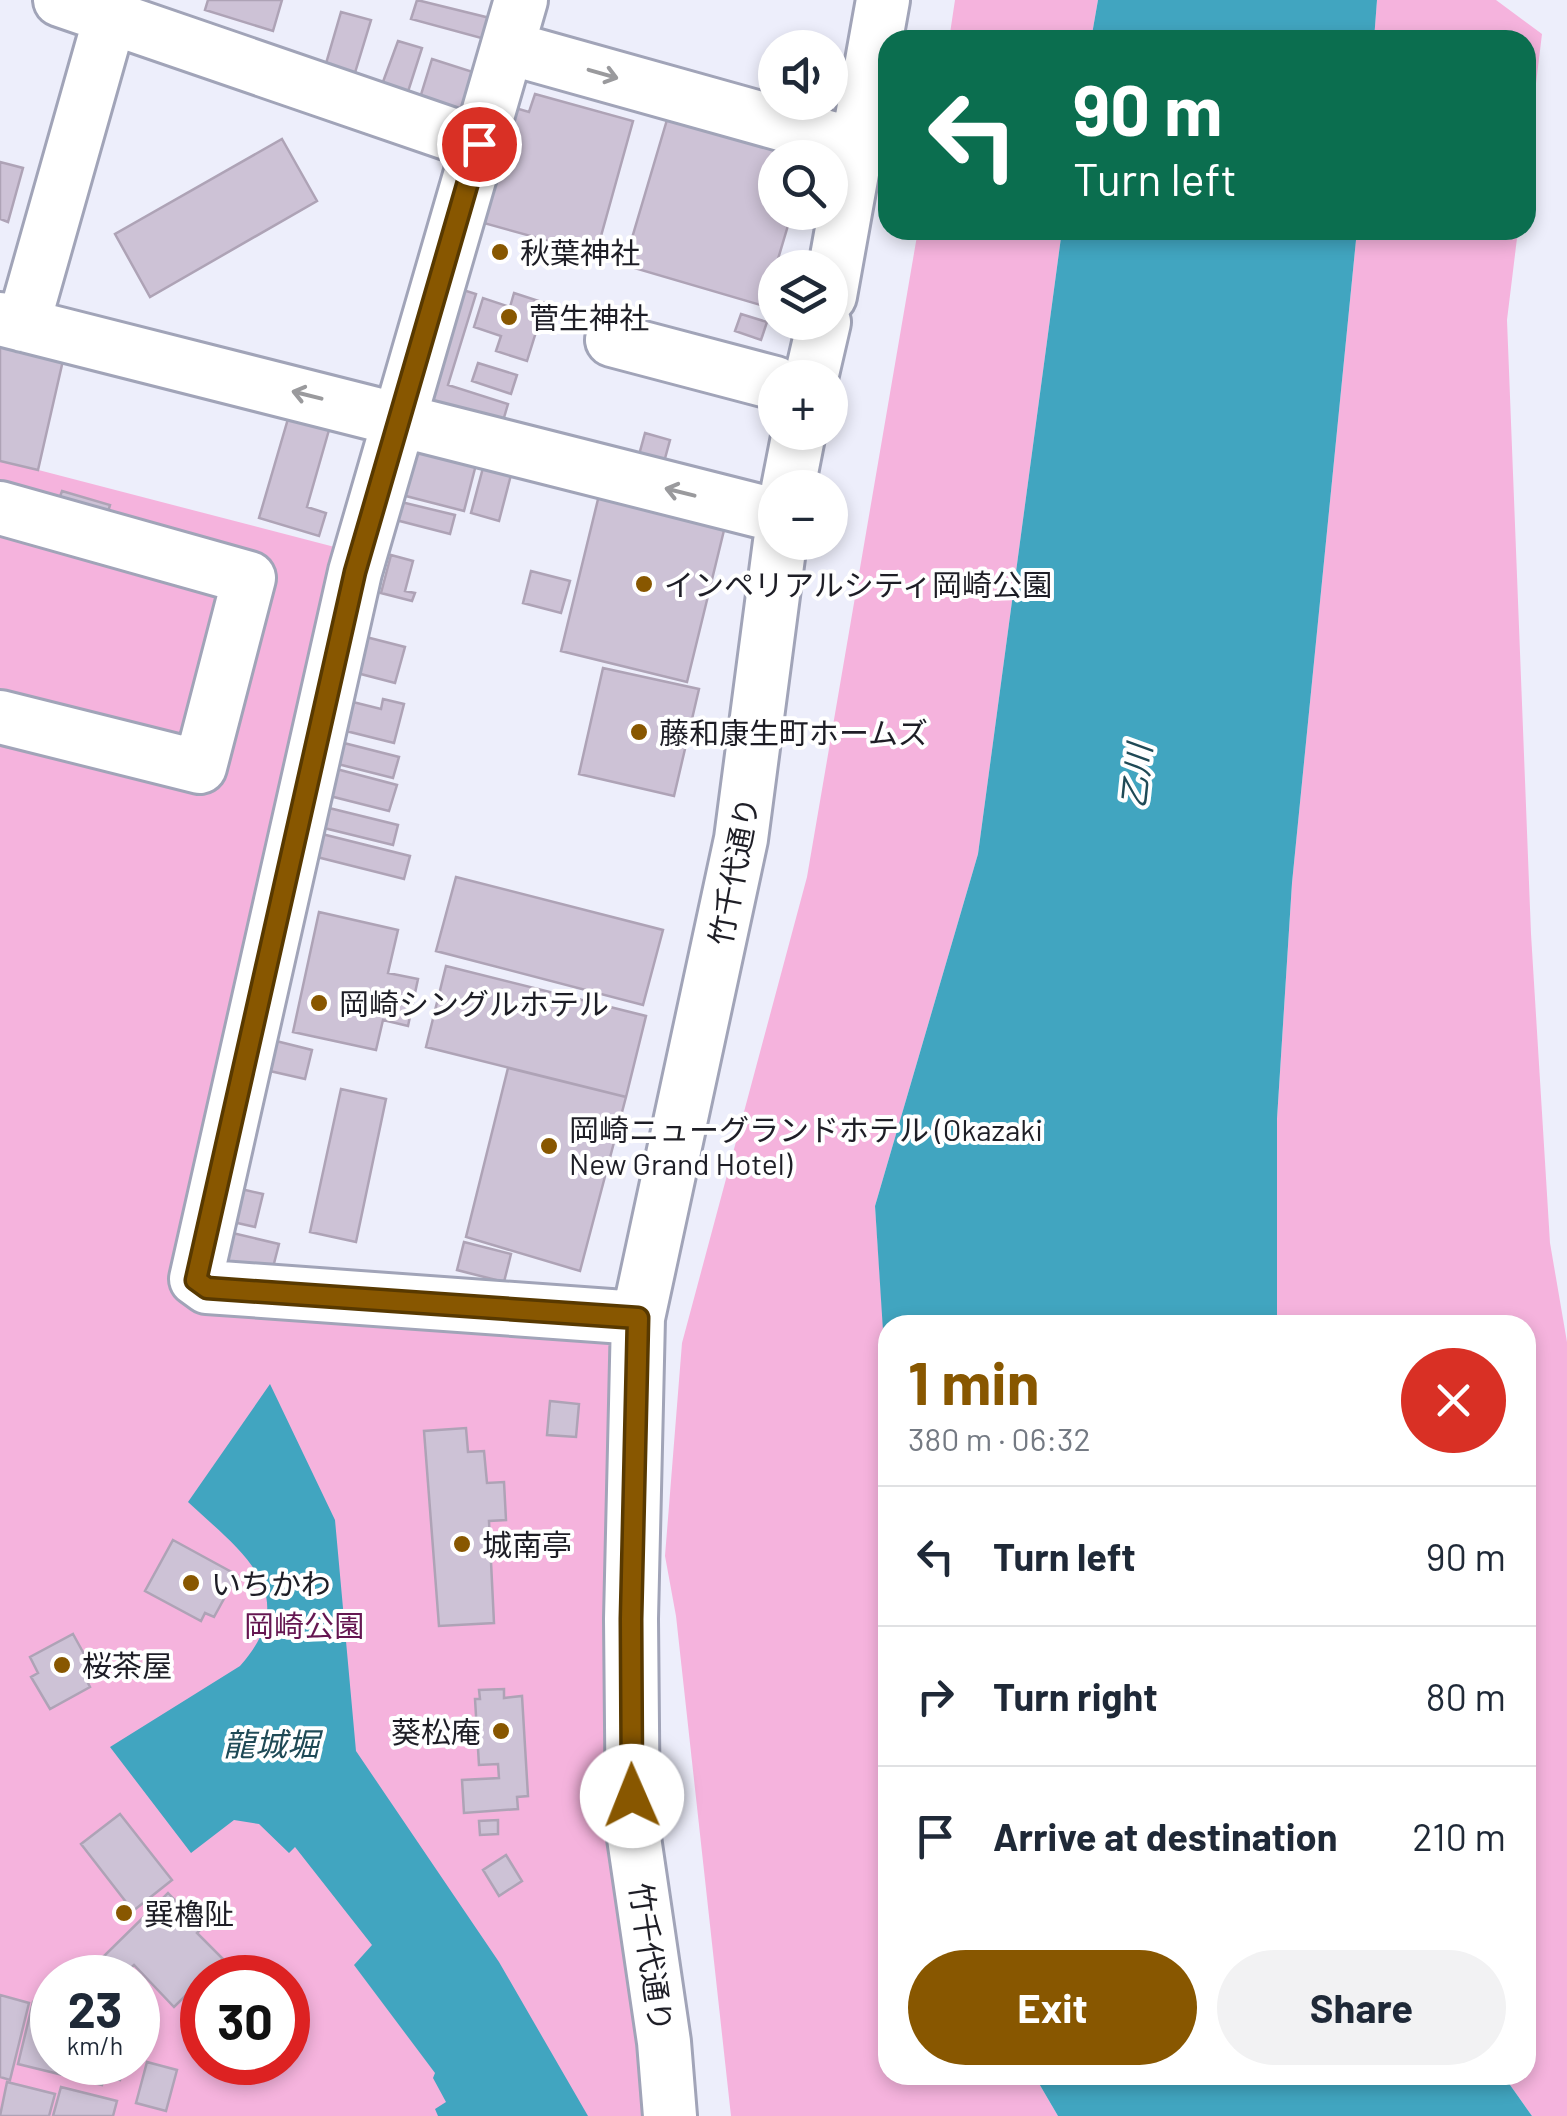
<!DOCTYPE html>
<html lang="en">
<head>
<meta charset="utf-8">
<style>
	:root { --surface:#fff; --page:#f2f2f3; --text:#1f2937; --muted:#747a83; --line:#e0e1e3; --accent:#885700 }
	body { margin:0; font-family:Barlow,"Noto Sans JP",sans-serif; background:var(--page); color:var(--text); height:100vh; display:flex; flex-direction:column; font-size:38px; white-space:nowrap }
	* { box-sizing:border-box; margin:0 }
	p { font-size:32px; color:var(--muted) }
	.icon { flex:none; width:55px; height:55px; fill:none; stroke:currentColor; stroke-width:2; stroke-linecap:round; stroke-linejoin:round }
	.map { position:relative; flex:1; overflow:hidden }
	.sheet { position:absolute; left:878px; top:1315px; width:658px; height:770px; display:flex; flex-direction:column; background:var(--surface); border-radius:30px; box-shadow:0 5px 15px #0003 }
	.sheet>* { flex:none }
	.guide { position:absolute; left:878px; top:30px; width:658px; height:210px; border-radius:30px; box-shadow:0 5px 15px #0003; background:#0b6e4f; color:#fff; overflow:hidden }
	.buttons { position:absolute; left:758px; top:30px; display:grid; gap:20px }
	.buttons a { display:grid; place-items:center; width:90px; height:90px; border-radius:50%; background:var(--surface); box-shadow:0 5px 15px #0003; font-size:50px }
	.speed { position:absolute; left:30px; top:1955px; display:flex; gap:20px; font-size:50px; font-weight:700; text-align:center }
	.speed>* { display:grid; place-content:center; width:130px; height:130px; border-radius:50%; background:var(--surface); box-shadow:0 5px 15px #0003; line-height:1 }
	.speed small { font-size:25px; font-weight:400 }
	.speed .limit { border:15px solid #d22; background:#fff; color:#111 }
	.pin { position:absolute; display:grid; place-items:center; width:85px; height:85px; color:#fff; margin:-42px; border:5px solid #fff; border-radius:50%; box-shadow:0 2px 10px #0007 }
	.me { position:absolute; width:110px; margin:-55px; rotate:359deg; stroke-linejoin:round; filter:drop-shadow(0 0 8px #0008) }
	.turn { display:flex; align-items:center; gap:35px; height:210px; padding:0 30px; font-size:45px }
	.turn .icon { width:130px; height:130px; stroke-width:2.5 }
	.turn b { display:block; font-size:70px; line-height:85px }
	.round { display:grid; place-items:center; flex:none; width:105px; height:105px; border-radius:52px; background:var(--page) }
	.head { display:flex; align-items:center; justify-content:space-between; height:170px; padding:0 30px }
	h1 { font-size:60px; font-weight:700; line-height:75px; color:var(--accent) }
	.primary-button { display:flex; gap:20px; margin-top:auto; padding:20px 30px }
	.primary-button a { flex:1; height:115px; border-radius:60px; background:var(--accent); color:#fff; font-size:40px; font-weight:700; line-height:115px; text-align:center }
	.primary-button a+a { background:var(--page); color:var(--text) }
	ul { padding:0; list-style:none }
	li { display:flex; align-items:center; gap:30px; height:140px; padding:0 30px; border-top:2px solid var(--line) }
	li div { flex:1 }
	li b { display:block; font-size:38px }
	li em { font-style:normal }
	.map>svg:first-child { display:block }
</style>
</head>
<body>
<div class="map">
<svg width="1567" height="2116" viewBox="0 0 1567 2116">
	<rect width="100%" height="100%" fill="#edeefb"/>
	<!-- green -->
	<path fill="#f5b3dd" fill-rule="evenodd" d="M955 0H1098L1091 40H949Z
		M1377 0H1496L1542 34 1525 174V40H1374Z
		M918 230H1062L978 854 875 1206 888 1393V2075H1034L1058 2116H731L676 1616 665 1556 682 1343 807 877Z
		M1357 230H1518L1507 320 1531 934 1550 1243 1567 1342V2116H1532L1503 2075H1525V1325H1277V1119L1292 883Z
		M0 460 350 551 184 1262 615 1340 660 2116H0ZM52 1978H138V2062H52ZM202 1978H288V2062H202Z"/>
	<!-- water -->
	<path fill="#41a5c0" d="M1098 0H1377L1374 40H1091Z
		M1062 230H1357L1292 883 1277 1119V1325H888L887 1393 875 1206 978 854Z
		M270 1384 335 1520 356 1751 499 1962 588 2116H438L435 2109 446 2102 433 2078 435 2073 354 1965 372 1945 295 1847 289 1853 259 1824 234 1820 191 1853 110 1747 240 1666C305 1593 240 1551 188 1502Z
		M1034 2075H1503L1532 2116H1058Z"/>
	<!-- building -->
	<path fill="#cdc2d6" stroke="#aea3b6" stroke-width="2.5" d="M208 0H282L273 31 205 10Z
		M417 0 502 21 496 42 411 19Z
		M341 12 371 20 354 76 325 67Z
		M398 41 422 48 406 98 380 90Z
		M432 59 476 73 464 112 420 98Z
		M535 94 633 121 596 254 480 222 512 107 529 112Z
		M669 113 809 158H775V212H792L764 306 624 265Z
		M282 139 317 201 150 297 115 234Z
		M0 162 23 168 8 222 0 219Z
		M460 289 476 294 448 385 508 404 500 431 423 408Z
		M514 293 545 303 527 361 496 351 501 336 474 327 483 298 510 307Z
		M741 314 767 322 761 340 735 331Z
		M0 342 64 356 38 470 0 461Z
		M478 363 517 375 511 394 472 381Z
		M290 412 331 423 307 507 326 513 319 536 259 518Z
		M645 433 670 440 664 462 639 455Z
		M417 436 479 453 464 511 402 495Z
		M484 464 512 471 499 521 471 513Z
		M601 487 727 518 687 682 561 651Z
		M62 491 110 505 105 522 56 508Z
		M397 501 455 515 450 534 392 519Z
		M391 555 413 561 405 591 415 593 412 601 381 593Z
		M531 571 570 581 561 613 523 603Z
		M366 637 405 647 395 683 357 673Z
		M603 668 699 689 674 796 579 774Z
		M383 699 404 704 394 743 346 731 353 702 381 709Z
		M336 741 399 757 393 778 330 762Z
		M325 766 397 785 389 811 318 793Z
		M325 807 398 825 393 845 320 827Z
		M314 832 410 856 404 879 309 855Z
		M456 877 663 930 643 1005 436 951Z
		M319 912 398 930 388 973 418 979 408 1026 383 1020 376 1050 293 1032Z
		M446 966 646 1016 626 1097 426 1047Z
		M268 1039 312 1050 305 1079 261 1069Z
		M508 1068 626 1097 580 1271 466 1237Z
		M341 1089 386 1099 356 1242 310 1232Z
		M241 1189 263 1194 255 1227 233 1222Z
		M224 1231 279 1244 270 1279 216 1265Z
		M464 1242 511 1254 504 1282 457 1270Z
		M550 1401 579 1404 576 1437 547 1435Z
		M466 1428 468 1452 484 1451 487 1483 504 1482 506 1520 489 1521 494 1623 439 1626 424 1431Z
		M173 1540 237 1575 214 1617 205 1613 201 1621 145 1591Z
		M73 1634 95 1674 86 1679 90 1687 50 1709 31 1677 38 1673 30 1657Z
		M504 1689V1698L522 1696 528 1796 517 1797 518 1809 464 1813 462 1780 499 1778 498 1764 479 1765 475 1699H480L479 1690Z
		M120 1814 172 1880 133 1911 81 1844Z
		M498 1820V1834L480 1835 479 1821Z
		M506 1855 522 1881 499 1896 483 1870Z
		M168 1893 202 1928 197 1933 223 1959 174 2007 134 1965 123 1975 104 1956Z
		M0 1995 29 2003 10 2080 0 2077Z
		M33 2002 52 2007V2062H84L79 2079 18 2064Z
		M84 2062H125L120 2080 105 2076 102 2085 79 2079Z
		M147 2062 177 2070 166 2111 136 2103Z
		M7 2082 55 2094 49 2116H0Z
		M61 2087 117 2101 113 2116H53Z"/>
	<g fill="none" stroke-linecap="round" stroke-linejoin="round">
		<!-- minor casing -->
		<g stroke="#a1a4b8" stroke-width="58">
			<path id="minor" d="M60 0 479 144
				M521 0 355 572 196 1279 207 1287 638 1318
				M509 48 856 145
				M830 296 883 0
				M0 319 775 515
				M23 325 110 18
				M612 340 775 383
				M811 378 824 322
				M788 488 799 432
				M0 508 249 578 200 767 0 717
				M670 2116 664 2042 633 1831 631 1619 638 1318 741 839 780 542"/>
		</g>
		<!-- minor -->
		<use href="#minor" stroke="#fff" stroke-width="52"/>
	</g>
	<!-- one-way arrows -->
	<defs><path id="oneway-shaft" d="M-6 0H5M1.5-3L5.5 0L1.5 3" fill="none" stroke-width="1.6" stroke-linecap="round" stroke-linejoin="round" transform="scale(2.5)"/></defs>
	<g stroke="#9a9a9d">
		<use href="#oneway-shaft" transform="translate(603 74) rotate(16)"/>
		<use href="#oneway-shaft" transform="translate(307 395) rotate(-166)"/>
		<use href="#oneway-shaft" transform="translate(680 492) rotate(-166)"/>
	</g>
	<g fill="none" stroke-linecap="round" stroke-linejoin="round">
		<!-- route casing -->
		<g stroke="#583900" stroke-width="25">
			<path id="route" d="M479 144 355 572 196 1280 207 1288 638 1318 631 1619 632 1796"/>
		</g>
		<!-- route -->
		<use href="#route" stroke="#885700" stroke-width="18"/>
	</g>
	<!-- markers -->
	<g fill="#885700" stroke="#fff" stroke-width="4">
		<circle cx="500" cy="252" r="10"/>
		<circle cx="509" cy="317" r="10"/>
		<circle cx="644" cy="584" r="10"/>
		<circle cx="639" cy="732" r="10"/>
		<circle cx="319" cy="1003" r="10"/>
		<circle cx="549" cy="1146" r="10"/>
		<circle cx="462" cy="1544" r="10"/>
		<circle cx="191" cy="1583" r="10"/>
		<circle cx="62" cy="1665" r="10"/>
		<circle cx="501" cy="1731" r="10"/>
		<circle cx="124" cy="1913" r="10"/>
	</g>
	<g text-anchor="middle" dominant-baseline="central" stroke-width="8" stroke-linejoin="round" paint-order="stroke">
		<!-- poi labels -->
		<g font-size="30" fill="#1e1e26" stroke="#fff" text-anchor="start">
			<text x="520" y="252">秋葉神社</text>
			<text x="529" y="317">菅生神社</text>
			<text x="664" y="584">インペリアルシティ岡崎公園</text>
			<text x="659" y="732">藤和康生町ホームズ</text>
			<text x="339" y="1003">岡崎シングルホテル</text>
			<text x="569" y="1129">岡崎ニューグランドホテル (Okazaki<tspan x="569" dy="34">New Grand Hotel)</tspan></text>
			<text x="482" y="1544">城南亭</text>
			<text x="211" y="1583">いちかわ</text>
			<text x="82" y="1665">桜茶屋</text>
			<text x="481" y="1731" text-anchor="end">葵松庵</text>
			<text x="144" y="1913">巽櫓阯</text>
		</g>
		<!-- street labels -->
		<g font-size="30" fill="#1e1e26" stroke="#fff">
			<text transform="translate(733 871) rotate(-79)">竹千代通り</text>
			<text transform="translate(652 1957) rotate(82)">竹千代通り</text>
		</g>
		<!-- park labels -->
		<g font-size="30" fill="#651651" stroke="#fff">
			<text x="304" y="1625">岡崎公園</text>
		</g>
		<!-- water labels -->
		<g font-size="32" font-style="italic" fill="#1f4a56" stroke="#fff">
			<text transform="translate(1135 776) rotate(-84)">乙川</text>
			<text x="271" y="1743">龍城堀</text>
		</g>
	</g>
</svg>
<div class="buttons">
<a><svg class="icon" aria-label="sound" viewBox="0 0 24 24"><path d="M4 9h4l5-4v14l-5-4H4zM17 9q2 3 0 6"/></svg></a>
<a><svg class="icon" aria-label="search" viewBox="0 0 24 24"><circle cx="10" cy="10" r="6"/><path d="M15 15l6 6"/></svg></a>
<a><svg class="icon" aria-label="layers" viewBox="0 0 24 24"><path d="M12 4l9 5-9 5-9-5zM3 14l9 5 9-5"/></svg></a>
<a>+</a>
<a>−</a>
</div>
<div class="speed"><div>23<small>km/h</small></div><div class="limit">30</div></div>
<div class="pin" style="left:479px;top:144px;background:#d93025"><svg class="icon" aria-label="arrive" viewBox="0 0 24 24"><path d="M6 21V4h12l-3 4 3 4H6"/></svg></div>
<svg class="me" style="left:632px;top:1796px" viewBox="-20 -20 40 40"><circle r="19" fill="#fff"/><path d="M0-13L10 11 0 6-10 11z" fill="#885700"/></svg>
<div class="guide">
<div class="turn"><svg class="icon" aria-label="left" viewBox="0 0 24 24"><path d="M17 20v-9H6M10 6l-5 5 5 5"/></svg><div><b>90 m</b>Turn left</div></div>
</div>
<section class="sheet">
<div class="head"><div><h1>1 min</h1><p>380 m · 06:32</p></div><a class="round" style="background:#d93025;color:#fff"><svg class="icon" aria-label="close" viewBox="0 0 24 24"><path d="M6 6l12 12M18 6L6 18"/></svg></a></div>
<ul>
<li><svg class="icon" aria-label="left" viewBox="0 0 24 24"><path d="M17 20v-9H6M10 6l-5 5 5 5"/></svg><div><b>Turn left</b></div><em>90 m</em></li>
<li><svg class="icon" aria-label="right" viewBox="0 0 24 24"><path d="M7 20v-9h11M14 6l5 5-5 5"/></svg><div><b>Turn right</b></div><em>80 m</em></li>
<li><svg class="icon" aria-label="arrive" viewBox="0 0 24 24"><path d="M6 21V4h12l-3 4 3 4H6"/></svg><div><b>Arrive at destination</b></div><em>210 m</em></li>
</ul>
<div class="primary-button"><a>Exit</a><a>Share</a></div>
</section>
</div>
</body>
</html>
